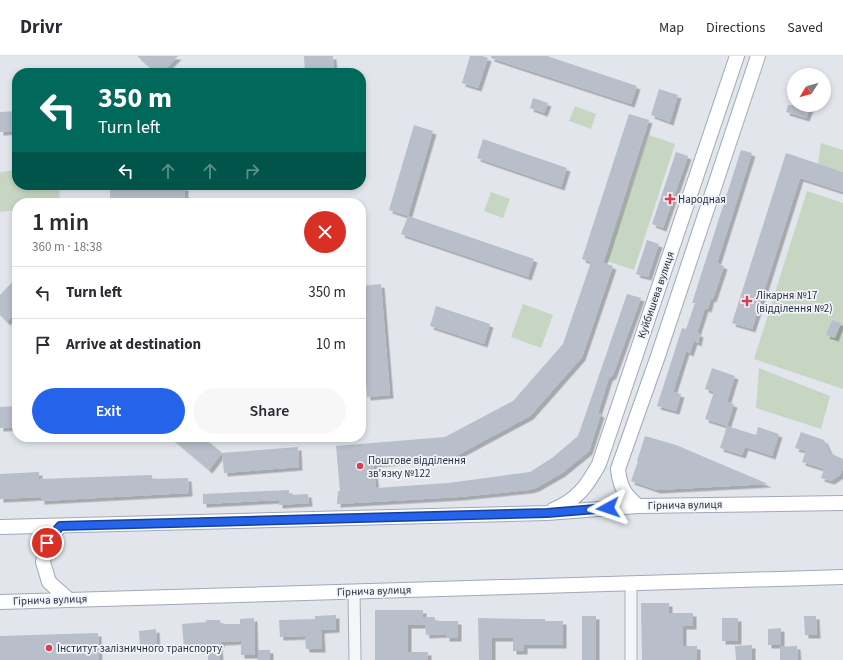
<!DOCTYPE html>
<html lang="en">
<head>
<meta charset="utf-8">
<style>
	:root { --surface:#fff; --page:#f7f7f7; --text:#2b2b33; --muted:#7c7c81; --line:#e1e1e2; --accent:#2563eb }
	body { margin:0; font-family:"Source Sans 3",sans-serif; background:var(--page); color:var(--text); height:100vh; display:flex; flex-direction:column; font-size:15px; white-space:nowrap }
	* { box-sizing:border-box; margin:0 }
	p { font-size:13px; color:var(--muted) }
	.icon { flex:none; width:22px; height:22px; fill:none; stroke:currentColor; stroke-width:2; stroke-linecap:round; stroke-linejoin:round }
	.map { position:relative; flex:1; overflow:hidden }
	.drawer { position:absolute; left:12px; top:142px; width:354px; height:244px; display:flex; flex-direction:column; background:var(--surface); border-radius:16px; box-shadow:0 2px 6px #0003 }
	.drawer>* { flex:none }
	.banner { position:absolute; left:12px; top:12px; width:354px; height:122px; border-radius:16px; box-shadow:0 2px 6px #0003; background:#00695c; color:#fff; overflow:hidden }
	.needle { width:26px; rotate:233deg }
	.tools { position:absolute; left:787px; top:12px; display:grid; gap:8px }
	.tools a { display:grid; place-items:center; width:44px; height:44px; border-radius:50%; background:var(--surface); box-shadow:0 2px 6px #0003; font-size:20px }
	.pin { position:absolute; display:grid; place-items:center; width:34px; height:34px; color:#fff; margin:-17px; border:2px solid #fff; border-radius:50%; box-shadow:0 1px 4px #0007 }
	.me { position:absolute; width:44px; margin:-22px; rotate:265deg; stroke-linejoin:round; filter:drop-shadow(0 0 3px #0008) }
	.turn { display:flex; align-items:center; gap:14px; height:84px; padding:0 20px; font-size:18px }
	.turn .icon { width:52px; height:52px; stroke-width:2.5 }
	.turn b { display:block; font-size:28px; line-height:34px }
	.lanes { display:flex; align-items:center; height:38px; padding:0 20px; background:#0003; justify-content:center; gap:20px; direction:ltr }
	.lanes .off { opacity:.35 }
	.round { display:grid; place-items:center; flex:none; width:42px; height:42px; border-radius:21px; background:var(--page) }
	.summary { display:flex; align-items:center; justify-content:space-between; height:68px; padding:0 20px }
	h1 { font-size:24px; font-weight:600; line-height:30px }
	.action { display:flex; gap:8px; margin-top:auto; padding:8px 20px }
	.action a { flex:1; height:46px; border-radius:24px; background:var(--accent); color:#fff; font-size:16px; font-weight:600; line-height:46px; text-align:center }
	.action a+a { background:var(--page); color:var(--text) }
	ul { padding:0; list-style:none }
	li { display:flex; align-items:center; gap:12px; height:52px; padding:0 20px; border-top:1px solid var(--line) }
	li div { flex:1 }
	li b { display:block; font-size:15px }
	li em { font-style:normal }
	header { display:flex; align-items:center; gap:24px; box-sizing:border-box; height:56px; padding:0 20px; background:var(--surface); border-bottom:1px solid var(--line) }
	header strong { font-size:19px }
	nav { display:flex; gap:22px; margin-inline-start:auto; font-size:14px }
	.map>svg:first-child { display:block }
</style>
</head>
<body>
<header>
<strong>Drivr</strong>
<nav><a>Map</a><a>Directions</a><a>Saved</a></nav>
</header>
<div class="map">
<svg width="843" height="604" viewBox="0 0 843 604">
	<defs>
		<filter id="shadow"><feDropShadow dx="3.5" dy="3.5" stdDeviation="0" flood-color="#0004"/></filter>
	</defs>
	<rect width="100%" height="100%" fill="#e2e5eb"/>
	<!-- green -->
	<path fill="#c6d6c2" d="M575 50 596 58 591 73 569 65Z
		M649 79 675 88 634 214 607 205Z
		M821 87 843 94V116L818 108Z
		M17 114V129H59L60 147H17V154L0 156V116Z
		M807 135 843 147V333L754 303Z
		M491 136 510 143 503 162 484 155Z
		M523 248 553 259 541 292 511 281Z
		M759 312 830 340 821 373 756 352Z"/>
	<!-- building -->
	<path fill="#b8beca" filter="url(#shadow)" d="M137 0H178L162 17H156Z
		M304 0H333L334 15 305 17Z
		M470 0H482L488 2 478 32 462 27Z
		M491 0H547L637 30 631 48 491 2Z
		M659 33 678 39 670 66 651 59Z
		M533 42 548 47 544 57 530 52Z
		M788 49H811L806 62 786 56Z
		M17 55V75L0 76V56Z
		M629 58 649 64 603 207 613 210 582 301 530 360 454 401 373 408 376 432 448 427 530 416 552 402 578 380 627 238 641 242 613 319 609 322 598 357 601 358 589 395 562 417 536 432 529 434 459 441 337 448 338 435H340L336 390 445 381 513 345 563 288 591 206 582 203Z
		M414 69 433 75 408 160 389 154Z
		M483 83 567 112 561 131 477 102Z
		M741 94 752 97 717 207 724 210 713 243 711 242 708 253 705 252 697 277 700 278 698 287 694 285 690 297 686 295 673 336 681 338 676 355 657 350 682 272 686 273 695 247H692Z
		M676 96 688 100 663 172 652 168Z
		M786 97 843 116V136L800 122 752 273 732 267Z
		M185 131V147H110V134Z
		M408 160 534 203 528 221 401 178Z
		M647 184 659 188 648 221 636 218Z
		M17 221V254L7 266 0 259V239Z
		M381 228 390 339 367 341 361 261V230Z
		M436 250 490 268 484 288 430 270Z
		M832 264 841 267 835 282 826 279Z
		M712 312 735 320 727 346 734 348 727 370 705 363 714 336 705 333Z
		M17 350V371L0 372V351Z
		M727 370 756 379 758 371 779 378 772 400 745 391 742 399 720 392Z
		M801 376 824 384 830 397 843 403V412L840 419 831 425 821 422 824 413 802 406 806 395 795 392Z
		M645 380 676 389 768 428 657 434 631 425 638 405H637Z
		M170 381H203L222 397 209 414Z
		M298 391 299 411 224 417 222 397Z
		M39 416V423L152 419V423L188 422 189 437 41 445V441L0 443V418Z
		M289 434V439L308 438 309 447 279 449V444L203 448V438Z
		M641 547H669V557H693V570H683V590H697V604H642Z
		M375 554H423V561H435V565H458V582H446V578L426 579 425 569H408V596H428V604H375Z
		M336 559V573L321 574 322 593H306L305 580 280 581 279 564 315 563V560Z
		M582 560H596V604H582Z
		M804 560H816L817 579H805Z
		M254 562 255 599H241V585L221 586V588H219L220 604H208V591L184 592 182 568 206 566V564H220L221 568H240V563Z
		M478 562 524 563H545V565H563V589H524V595H513V582H492V604H479Z
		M722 562H738V585H722Z
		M781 572V589H768V573Z
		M156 573 157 591 140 592 139 575Z
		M98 577 99 604H0V580Z
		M752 589V604H736L735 590Z
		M797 590 798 604H780V591Z
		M258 594H270V604H258Z"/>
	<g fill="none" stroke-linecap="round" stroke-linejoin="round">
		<!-- minor casing -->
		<g stroke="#a6acb6" stroke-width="13">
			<path id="minor" d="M354 535 355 604
				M631 604V528"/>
		</g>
		<!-- major casing -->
		<g stroke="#a0a9b8" stroke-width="16">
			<path id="major" d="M638 450C624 438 620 431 618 413L658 300 758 0
				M553 454C577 444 587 430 599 408L737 0
				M60 470 47 487 43 506 49 526 69 544
				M0 471 547 457 638 450 843 447
				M0 546 843 521"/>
		</g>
		<!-- minor -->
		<use href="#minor" stroke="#f5f6f9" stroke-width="11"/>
		<!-- major -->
		<use href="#major" stroke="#fff" stroke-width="14"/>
	</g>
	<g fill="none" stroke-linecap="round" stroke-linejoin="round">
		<!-- route casing -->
		<g stroke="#184099" stroke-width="10">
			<path id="route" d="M47 487 60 470 547 457 608 452"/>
		</g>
		<!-- route -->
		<use href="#route" stroke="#2563eb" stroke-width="7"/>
	</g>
	<!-- markers -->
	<g fill="#d93e51" stroke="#f2f4f8" stroke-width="1.5">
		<path d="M668 137h4v4h4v4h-4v4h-4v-4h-4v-4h4z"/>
		<path d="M745 239h4v4h4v4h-4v4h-4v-4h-4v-4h4z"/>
		<circle cx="360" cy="410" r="4"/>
		<circle cx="49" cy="592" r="4"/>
	</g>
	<g text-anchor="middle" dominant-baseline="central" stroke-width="3.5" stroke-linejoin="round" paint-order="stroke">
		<!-- poi labels -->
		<g font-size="11" fill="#283245" stroke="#f2f4f8" text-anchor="start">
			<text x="678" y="143">Народная</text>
			<text x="756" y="239">Лікарня №17<tspan x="756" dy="13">(відділення №2)</tspan></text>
			<text x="368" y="404">Поштове відділення<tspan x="368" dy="13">зв'язку №122</tspan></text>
			<text x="57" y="592">Інститут залізничного транспорту</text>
		</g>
		<!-- street labels -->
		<g font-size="11" fill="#283245" stroke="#f2f4f8">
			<text transform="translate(656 239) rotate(-71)">Куйбишева вулиця</text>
			<text transform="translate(685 449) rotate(-1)">Гірнича вулиця</text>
			<text transform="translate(374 535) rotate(-2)">Гірнича вулиця</text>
			<text transform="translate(50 544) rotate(-2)">Гірнича вулиця</text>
		</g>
	</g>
</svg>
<div class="tools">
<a><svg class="needle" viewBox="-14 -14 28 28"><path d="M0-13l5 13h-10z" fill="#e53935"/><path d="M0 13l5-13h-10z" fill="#7c7c81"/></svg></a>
</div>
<div class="pin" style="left:47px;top:487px;background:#d93025"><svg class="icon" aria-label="arrive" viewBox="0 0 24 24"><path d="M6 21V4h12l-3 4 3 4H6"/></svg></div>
<svg class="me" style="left:608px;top:452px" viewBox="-20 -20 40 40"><path d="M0-17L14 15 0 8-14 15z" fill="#2563eb" stroke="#fff" stroke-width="4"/></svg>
<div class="banner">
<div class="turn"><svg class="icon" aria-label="left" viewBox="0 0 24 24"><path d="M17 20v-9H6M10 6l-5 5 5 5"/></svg><div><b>350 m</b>Turn left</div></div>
<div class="lanes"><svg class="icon" aria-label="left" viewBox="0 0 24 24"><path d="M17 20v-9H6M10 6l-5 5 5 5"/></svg><svg class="icon off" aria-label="ahead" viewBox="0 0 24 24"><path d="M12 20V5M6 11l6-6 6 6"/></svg><svg class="icon off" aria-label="ahead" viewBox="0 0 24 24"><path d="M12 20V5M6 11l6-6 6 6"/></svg><svg class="icon off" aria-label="right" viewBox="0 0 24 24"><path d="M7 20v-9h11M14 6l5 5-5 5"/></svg></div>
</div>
<section class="drawer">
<div class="summary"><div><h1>1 min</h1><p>360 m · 18:38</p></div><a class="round" style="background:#d93025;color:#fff"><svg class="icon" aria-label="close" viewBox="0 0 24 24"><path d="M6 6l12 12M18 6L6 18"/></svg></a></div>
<ul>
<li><svg class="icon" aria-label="left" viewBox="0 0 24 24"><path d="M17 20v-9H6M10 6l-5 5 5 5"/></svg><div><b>Turn left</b></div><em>350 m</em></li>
<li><svg class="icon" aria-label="arrive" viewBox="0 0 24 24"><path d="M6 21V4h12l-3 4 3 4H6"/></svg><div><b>Arrive at destination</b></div><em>10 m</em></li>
</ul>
<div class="action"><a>Exit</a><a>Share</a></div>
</section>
</div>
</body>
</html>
